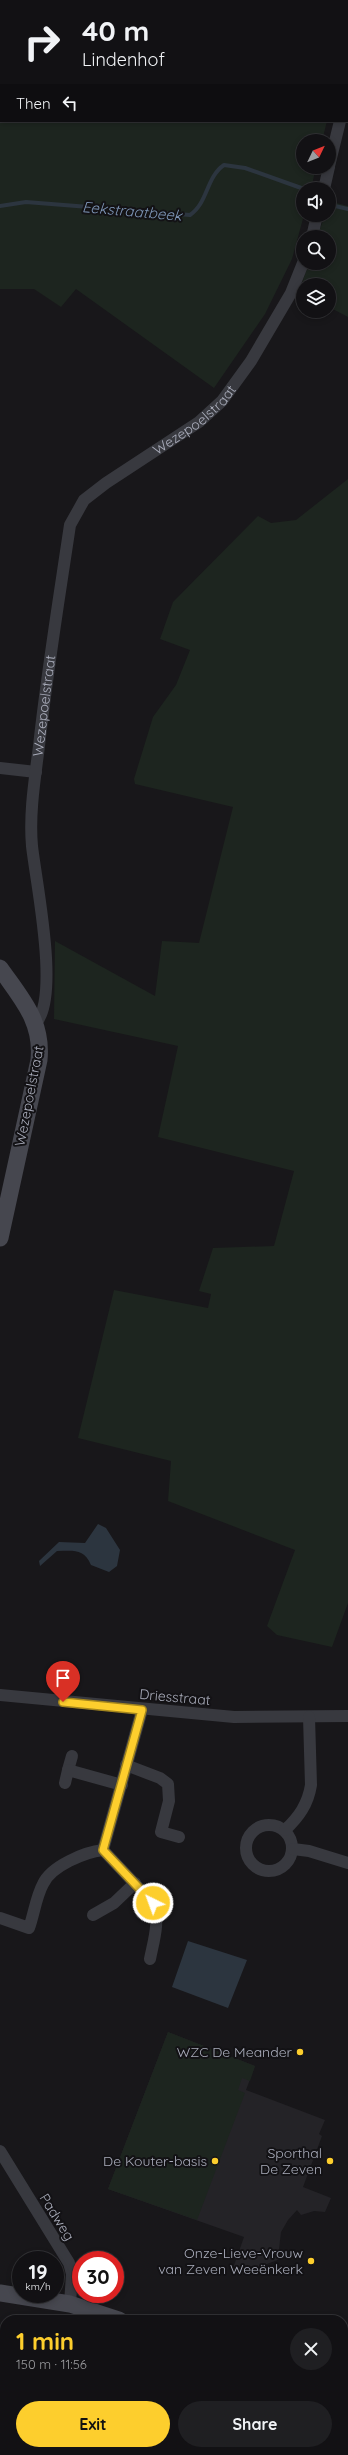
<!DOCTYPE html>
<html lang="en">
<head>
<meta charset="utf-8">
<style>
	:root { --surface:#121114; --page:#1f1f22; --text:#f1f3f6; --muted:#9c9da0; --line:#313134; --accent:#fdce2d }
	body { margin:0; font-family:Quicksand,sans-serif; background:var(--page); color:var(--text); height:100vh; display:flex; flex-direction:column; font-size:15px; white-space:nowrap }
	* { box-sizing:border-box; margin:0 }
	p { font-size:13px; color:var(--muted) }
	.icon { flex:none; width:22px; height:22px; fill:none; stroke:currentColor; stroke-width:2; stroke-linecap:round; stroke-linejoin:round }
	.map { position:relative; flex:1; overflow:hidden }
	.panel { position:absolute; left:0px; top:2315px; width:348px; height:140px; display:flex; flex-direction:column; background:var(--surface); border-radius:16px 16px 0 0; box-shadow:0 2px 6px #0003,0 0 0 1px var(--line) }
	.panel>* { flex:none }
	.hud { position:absolute; left:0px; top:0px; width:348px; height:122px; box-shadow:0 2px 6px #0003,0 0 0 1px var(--line); background:#121114; color:var(--text); overflow:hidden }
	.needle { width:26px; rotate:47deg }
	.buttons { position:absolute; left:296px; top:134px; display:grid; gap:8px }
	.buttons a { display:grid; place-items:center; width:40px; height:40px; border-radius:50%; background:var(--surface); box-shadow:0 2px 6px #0003,0 0 0 1px var(--line); font-size:20px }
	.speed { position:absolute; left:12px; top:2251px; display:flex; gap:8px; font-size:20px; font-weight:700; text-align:center }
	.speed>* { display:grid; place-content:center; width:52px; height:52px; border-radius:50%; background:var(--surface); box-shadow:0 2px 6px #0003,0 0 0 1px var(--line); line-height:1 }
	.speed small { font-size:10px; font-weight:400 }
	.speed .limit { border:6px solid #d22; background:#fff; color:#111 }
	.pin { position:absolute; display:grid; place-items:center; width:34px; height:34px; color:#fff; margin:-41px -17px; border-radius:50% 50% 50% 0; rotate:-45deg; box-shadow:0 0 4px #0007 }
	.pin .icon { rotate:45deg }
	.me { position:absolute; width:44px; margin:-22px; rotate:318deg; stroke-linejoin:round; filter:drop-shadow(0 0 3px #0008) }
	.turn { display:flex; align-items:center; gap:14px; height:84px; padding:0 16px; font-size:18px }
	.turn .icon { width:52px; height:52px; stroke-width:2.5 }
	.turn b { display:block; font-size:28px; line-height:34px }
	.then { display:flex; align-items:center; height:38px; padding:0 16px; background:#0003; gap:8px; font-size:15px }
	.round { display:grid; place-items:center; flex:none; width:42px; height:42px; border-radius:21px; background:var(--page) }
	.headline { display:flex; align-items:center; justify-content:space-between; height:68px; padding:0 16px }
	h1 { font-size:24px; font-weight:700; line-height:30px; color:var(--accent) }
	.cta { display:flex; gap:8px; margin-top:auto; padding:8px 16px }
	.cta a { flex:1; height:46px; border-radius:24px; background:var(--accent); color:#111; font-size:16px; font-weight:700; line-height:46px; text-align:center }
	.cta a+a { background:var(--page); color:var(--text) }
	.map>svg:first-child { display:block }
</style>
</head>
<body>
<div class="map">
<svg width="348" height="2455" viewBox="0 0 348 2455">
	<rect width="100%" height="100%" fill="#18171a"/>
	<!-- built -->
	<path fill="#242327" d="M168 2032 255 2066 246 2090 325 2120 319 2134 322 2136 303 2187 331 2198 325 2212 314 2211 301 2215 297 2210 288 2220 281 2232 279 2249 280 2259 241 2274 232 2271 244 2237 108 2189Z"/>
	<!-- green -->
	<path fill="#1d251f" d="M0 0H336L1 1V121H327L322 141H303V167H316L311 189H303L304 215 292 259 265 314 214 388 76 289 61 307 34 289H0Z
		M329 201 348 206V317L329 307V285H303V293L299 291 309 263H329V237H317L325 215H329Z
		M348 479V1603L332 1647 277 1635 267 1626 295 1550 168 1501 171 1461 78 1438 114 1290 208 1308 211 1294 199 1291 213 1248 274 1246 294 1171 158 1137 178 1046 54 1019 55 941 155 996 162 941 199 943 233 807 135 784 134 779 153 717 176 685 190 650 160 639 173 602 258 516 271 523 296 520Z
		M168 2032 255 2066 250 2081 242 2078 238 2090 245 2093 197 2220 108 2189Z"/>
	<!-- water -->
	<path fill="#2c353f" d="M98 1524 106 1528 120 1550 117 1566 109 1572 91 1565C84 1548 73 1551 57 1551L40 1566 39 1561 59 1542 85 1543Z
		M188 1941 247 1960 228 2008 172 1987Z"/>
	<g fill="none" stroke-linecap="round" stroke-linejoin="round">
		<!-- stream -->
		<path stroke="#2c353f" stroke-width="4" d="M331 205 348 209
			M0 206 26 202 190 215C208 203 206 177 224 165L245 168 304 189"/>
		<!-- street -->
		<g stroke="#38393f" stroke-width="12">
			<path d="M344 0V1"/>
			<path d="M347 33 348 45"/>
			<path d="M347 78 348 70"/>
			<path d="M329 166 340 121"/>
			<path d="M324 189 329 167"/>
			<path d="M312 237 317 215"/>
			<path d="M0 768 36 772"/>
			<path id="s1" d="M36 1023C60 996 36 883 32 846 29 813 35 778 39 746 47 672 59 599 70 525L84 500 106 483 199 422 222 401 251 361 291 293 303 263"/>
			<path d="M0 1695 234 1717 348 1716"/>
			<path d="M126 1765 160 1778 168 1784 169 1801 161 1832 179 1837"/>
			<path d="M68 1770 72 1756"/>
			<path d="M65 1783 68 1770 122 1785"/>
			<circle cx="269" cy="1848" r="23"/>
			<path d="M285 1830C299 1817 308 1804 311 1785L309 1717"/>
			<path d="M293 1849 309 1851 348 1863"/>
			<path d="M103 1850 142 1710"/>
			<path d="M93 1915 114 1903 135 1883"/>
			<path d="M0 1918 29 1928C34 1914 36 1897 43 1884 51 1866 85 1852 103 1850L153 1903C160 1922 154 1939 150 1959"/>
			<path d="M0 2151 69 2263 72 2274 70 2304"/>
			<path d="M94 2450 100 2455"/>
			<path d="M83 2455 85 2450"/>
			<path d="M262 2455 264 2450"/>
		</g>
		<!-- secondary -->
		<path stroke="#46474f" stroke-width="17" d="M0 968C21 998 43 1021 39 1060L0 1238
			M0 2293 70 2304 119 2320
			M343 2402 348 2404"/>
	</g>
	<g fill="none" stroke-linecap="round" stroke-linejoin="round">
		<!-- route casing -->
		<g stroke="#a4861d" stroke-width="10">
			<path id="route" d="M63 1702 142 1710 103 1850 153 1903"/>
		</g>
		<!-- route -->
		<use href="#route" stroke="#fdce2d" stroke-width="7"/>
	</g>
	<!-- markers -->
	<g fill="#fdce2d" stroke="#131215" stroke-width="1.5">
		<circle cx="300" cy="2052" r="4"/>
		<circle cx="215" cy="2161" r="4"/>
		<circle cx="330" cy="2161" r="4"/>
		<circle cx="311" cy="2261" r="4"/>
	</g>
	<g text-anchor="middle" dominant-baseline="central" stroke-width="4" stroke-linejoin="round" paint-order="stroke">
		<!-- street labels -->
		<g font-size="14" fill="#a9acba" stroke="#131215">
			<text stroke="none"><textPath href="#s1" startOffset="669">Wezepoelstraat</textPath></text>
			<text stroke="none"><textPath href="#s1" startOffset="321">Wezepoelstraat</textPath></text>
			<text transform="translate(29 1096) rotate(-79)">Wezepoelstraat</text>
			<text transform="translate(175 1697) rotate(5)">Driesstraat</text>
			<text transform="translate(57 2217) rotate(58)">Padweg</text>
		</g>
		<!-- poi labels -->
		<g font-size="14" fill="#a9acba" stroke="#131215" text-anchor="end">
			<text x="292" y="2052">WZC De Meander</text>
			<text x="322" y="2153">Sporthal<tspan x="322" dy="16">De Zeven</tspan></text>
			<text x="207" y="2161">De Kouter-basis</text>
			<text x="303" y="2253">Onze-Lieve-Vrouw<tspan x="303" dy="16">van Zeven Weeënkerk</tspan></text>
		</g>
		<!-- water labels -->
		<g font-size="15" font-style="italic" fill="#7e96b7" stroke="#131215">
			<text transform="translate(132 211) rotate(5)">Eekstraatbeek</text>
		</g>
	</g>
</svg>
<div class="buttons">
<a><svg class="needle" viewBox="-14 -14 28 28"><path d="M0-13l5 13h-10z" fill="#e53935"/><path d="M0 13l5-13h-10z" fill="#9c9da0"/></svg></a>
<a><svg class="icon" aria-label="sound" viewBox="0 0 24 24"><path d="M4 9h4l5-4v14l-5-4H4zM17 9q2 3 0 6"/></svg></a>
<a><svg class="icon" aria-label="search" viewBox="0 0 24 24"><circle cx="10" cy="10" r="6"/><path d="M15 15l6 6"/></svg></a>
<a><svg class="icon" aria-label="layers" viewBox="0 0 24 24"><path d="M12 4l9 5-9 5-9-5zM3 14l9 5 9-5"/></svg></a>
</div>
<div class="speed"><div>19<small>km/h</small></div><div class="limit">30</div></div>
<div class="pin" style="left:63px;top:1702px;background:#d93025"><svg class="icon" aria-label="arrive" viewBox="0 0 24 24"><path d="M6 21V4h12l-3 4 3 4H6"/></svg></div>
<svg class="me" style="left:153px;top:1903px" viewBox="-20 -20 40 40"><circle r="17" fill="#fdce2d" stroke="#fff" stroke-width="3"/><path d="M0-11L8 9 0 5-8 9z" fill="#fff"/></svg>
<div class="hud">
<div class="turn"><svg class="icon" aria-label="right" viewBox="0 0 24 24"><path d="M7 20v-9h11M14 6l5 5-5 5"/></svg><div><b>40 m</b>Lindenhof</div></div>
<div class="then">Then<svg class="icon" aria-label="left" viewBox="0 0 24 24"><path d="M17 20v-9H6M10 6l-5 5 5 5"/></svg></div>
</div>
<section class="panel">
<div class="headline"><div><h1>1 min</h1><p>150 m · 11:56</p></div><a class="round"><svg class="icon" aria-label="close" viewBox="0 0 24 24"><path d="M6 6l12 12M18 6L6 18"/></svg></a></div>
<div class="cta"><a>Exit</a><a>Share</a></div>
</section>
</div>
</body>
</html>
